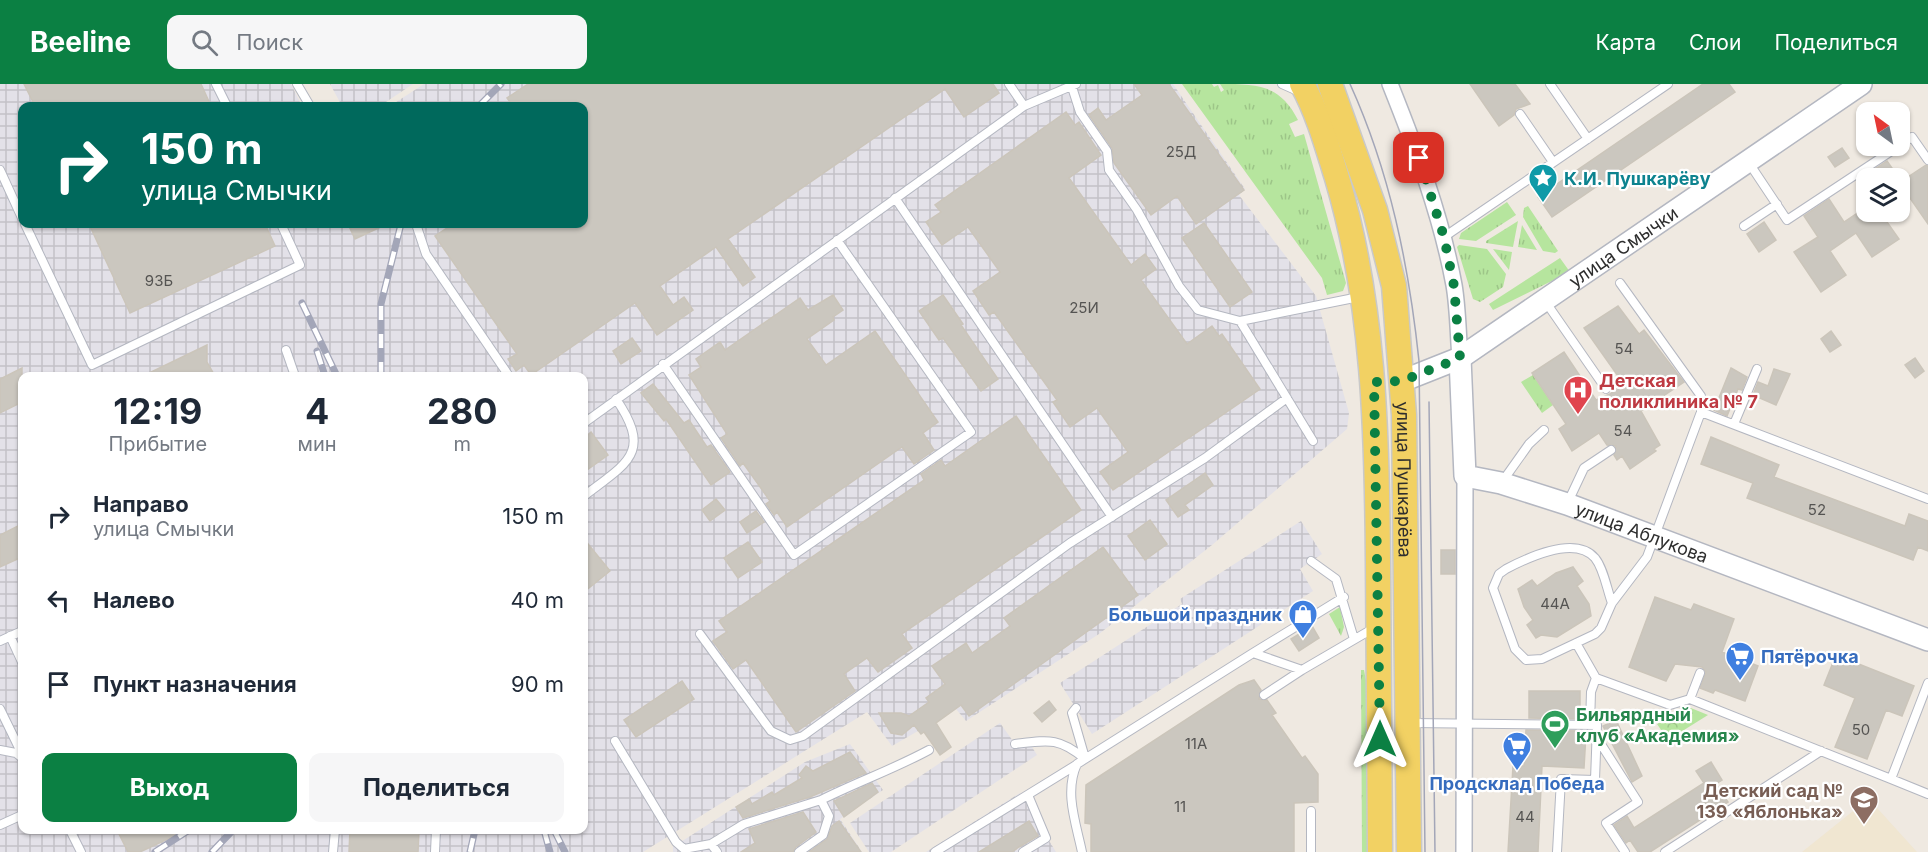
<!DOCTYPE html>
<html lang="ru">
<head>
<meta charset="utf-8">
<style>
	:root { --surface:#fff; --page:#f6f6f7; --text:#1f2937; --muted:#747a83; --accent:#0b8043 }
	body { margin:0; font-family:Inter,sans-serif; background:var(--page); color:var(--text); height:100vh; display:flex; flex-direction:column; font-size:22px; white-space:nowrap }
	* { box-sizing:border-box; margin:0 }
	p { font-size:20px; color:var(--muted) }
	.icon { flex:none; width:33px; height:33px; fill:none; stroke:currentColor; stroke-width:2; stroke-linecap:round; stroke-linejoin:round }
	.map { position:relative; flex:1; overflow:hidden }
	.side { position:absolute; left:18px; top:288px; width:570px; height:462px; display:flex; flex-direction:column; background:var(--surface); border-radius:12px; box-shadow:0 2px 4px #0004 }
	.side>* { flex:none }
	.hud { position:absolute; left:18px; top:18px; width:570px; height:126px; border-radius:12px; box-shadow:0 2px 4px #0004; background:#00695c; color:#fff; overflow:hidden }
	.needle { width:39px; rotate:327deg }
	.buttons { position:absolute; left:1856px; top:18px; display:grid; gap:12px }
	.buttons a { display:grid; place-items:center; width:54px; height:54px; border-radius:12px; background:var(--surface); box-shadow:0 2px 4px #0004; font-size:30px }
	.pin { position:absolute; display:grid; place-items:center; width:51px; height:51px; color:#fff; margin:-26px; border-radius:12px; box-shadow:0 3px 9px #0006 }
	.me { position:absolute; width:66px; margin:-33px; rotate:0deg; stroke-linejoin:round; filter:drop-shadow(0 0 4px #0008) }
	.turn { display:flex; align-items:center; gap:21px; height:126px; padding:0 24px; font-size:27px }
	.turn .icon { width:78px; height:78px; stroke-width:2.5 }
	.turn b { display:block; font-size:42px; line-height:51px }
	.eta { display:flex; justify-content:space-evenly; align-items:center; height:102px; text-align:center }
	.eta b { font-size:36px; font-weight:700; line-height:42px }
	.primary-button { display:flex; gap:12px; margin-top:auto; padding:12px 24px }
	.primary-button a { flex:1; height:69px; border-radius:12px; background:var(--accent); color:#fff; font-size:24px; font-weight:700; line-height:69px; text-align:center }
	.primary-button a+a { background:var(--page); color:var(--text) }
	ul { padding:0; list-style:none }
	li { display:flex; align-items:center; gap:18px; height:84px; padding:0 24px }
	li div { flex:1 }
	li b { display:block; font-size:22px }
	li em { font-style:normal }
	header { display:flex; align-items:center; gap:36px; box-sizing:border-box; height:84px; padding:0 30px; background:var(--accent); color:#fff }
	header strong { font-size:28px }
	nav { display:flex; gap:33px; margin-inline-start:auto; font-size:21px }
	.search { width:420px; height:54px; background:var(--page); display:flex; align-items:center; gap:15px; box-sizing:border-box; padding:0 21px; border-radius:12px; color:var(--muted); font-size:22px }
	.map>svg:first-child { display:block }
</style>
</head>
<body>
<header>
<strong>Beeline</strong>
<div class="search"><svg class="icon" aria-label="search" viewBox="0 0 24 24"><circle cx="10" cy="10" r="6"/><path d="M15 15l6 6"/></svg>Поиск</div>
<nav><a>Карта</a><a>Слои</a><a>Поделиться</a></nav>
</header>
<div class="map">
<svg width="1928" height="768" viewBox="0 0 1928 768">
	<defs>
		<pattern id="industrial-grid" width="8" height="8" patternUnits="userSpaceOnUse" patternTransform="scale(1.5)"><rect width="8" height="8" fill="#e3e1e8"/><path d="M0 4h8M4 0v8" fill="none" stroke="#c3c1c7"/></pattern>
		<pattern id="grass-tufts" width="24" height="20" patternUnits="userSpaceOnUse" patternTransform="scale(1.5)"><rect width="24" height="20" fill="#b6e59e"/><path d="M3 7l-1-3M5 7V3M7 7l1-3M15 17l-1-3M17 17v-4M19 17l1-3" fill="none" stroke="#9dc588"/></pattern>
		<pattern id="park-crowns" width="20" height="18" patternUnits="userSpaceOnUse" patternTransform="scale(1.5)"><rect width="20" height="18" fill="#b6e59e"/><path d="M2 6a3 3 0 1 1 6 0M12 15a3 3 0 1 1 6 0" fill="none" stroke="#9dc588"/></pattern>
	</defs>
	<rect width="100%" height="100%" fill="#efe9e1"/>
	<!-- industrial -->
	<path fill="url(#industrial-grid)" fill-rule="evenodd" d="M0 0H291L302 22H22V140H584V22H390L424 0H1173L1245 105 1239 111 1316 212 1349 329 1347 345 1212 461 1099 550 966 637 956 625 892 662 867 628 643 768H0ZM22 292H584V746H22Z
		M330 0H413L380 22H342Z
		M1301 437 1322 470 1300 485 1313 507 1092 650 1060 599 1182 520 1180 515Z
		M1000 639 1018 664 1032 663 1037 671 891 768H869L850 739Z
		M850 660 883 706 840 735 862 768H673V763L805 678Z
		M1020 709 1056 768H926Z"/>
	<!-- education -->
	<path fill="#f0e6d1" d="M1868 714 1917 768H1802L1868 715Z"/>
	<!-- grass -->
	<path fill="url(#grass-tufts)" d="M1182 0H1212L1214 3 1218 1 1221 8 1224 6 1220 0C1256 0 1280 0 1298 36L1289 40 1295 53 1304 50 1346 199 1343 207 1327 211 1322 194Z
		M1507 118 1516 131 1476 157 1459 155 1461 149Z
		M1528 122 1558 167 1555 169 1543 167 1523 133 1524 124Z
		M1518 137 1513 163 1486 159V157Z
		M1522 141 1537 166 1518 163Z
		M1459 161 1487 165 1506 190 1503 203 1480 218 1473 215 1457 163Z
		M1493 165 1512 168 1509 186Z
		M1560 174 1570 188 1493 226 1489 220Z
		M1533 291 1553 321 1542 329 1521 298Z
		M1340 523 1344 543 1341 552 1329 530Z
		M1361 586H1364L1369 613V768H1362Z"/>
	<!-- park -->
	<path fill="url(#park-crowns)" d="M1686 622 1708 631 1668 656 1657 640Z"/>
	<!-- building -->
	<path fill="#cbc7bf" stroke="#cbc5ba" stroke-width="1.5" d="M24 0H201L211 22H35Z
		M528 0H993L999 9 964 33 945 5 728 155 755 193 743 202 716 163 660 202 673 221 684 213 693 226 657 251 635 219 531 291 524 281 516 287 508 275 517 270 435 152 453 140H584V22H513L507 14Z
		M1134 0H1169L1244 106 1196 140 1177 112 1151 131 1114 79 1112 64 1089 31 1098 24 1106 36 1142 11Z
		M1470 0H1515L1530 20 1516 25 1514 31 1499 42Z
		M1703 0H1729L1735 8 1552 133 1538 113Z
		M1066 28 1075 41 1079 38 1101 71 1069 94 1131 181 1145 170 1156 185 1141 196 1187 260 1212 242 1219 252 1222 250 1260 305 1113 406 1100 388 1128 368 1097 324 1070 343 1053 318 1057 316 994 228 989 231 973 207 1000 188 968 143 942 161 926 138 941 128 935 121Z
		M1842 64 1849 74 1835 83 1828 73Z
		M1887 77 1899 94H1861Z
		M1926 81 1928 82V140L1910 114 1899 121V99Z
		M1829 115 1844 138 1859 128H1880L1899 155 1872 173 1856 149 1830 167 1846 191 1821 208 1794 168 1818 153 1804 132Z
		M1764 138 1776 156 1759 168 1747 150Z
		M1204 139 1252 208 1230 223 1182 154Z
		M89 140H265L275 162 130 229Z
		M348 140H387L355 155Z
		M833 211 843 226 833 233 834 236 807 255 826 281 875 247 938 338 923 349 934 366 914 380 902 363 787 443 777 428 774 431 766 420 770 417 743 379 740 382 721 354 727 350 689 291 701 283 696 275 720 258 725 266 800 214 808 226Z
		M943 211 963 240 961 241 998 295 981 307 943 254 939 256 919 227Z
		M1618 222 1639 250 1644 246 1684 298 1641 327 1660 361 1654 365 1656 367 1630 385 1622 372 1617 376 1614 371 1616 362 1607 361 1599 349 1572 367 1559 345 1566 340 1532 289 1564 268 1596 316 1610 310 1623 299 1584 244Z
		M1831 247 1841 261 1830 268 1821 255Z
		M632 254 641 267 621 280 613 267Z
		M207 261V278L215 292H143Z
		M1915 274 1924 287 1915 294 1905 281Z
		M22 284V318L0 329V295Z
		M1731 284 1747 293 1742 306 1738 305 1727 332 1714 326Z
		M1774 285 1790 290 1776 321 1753 311 1758 298 1768 302Z
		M653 300 684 339 689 336 707 363 711 361 730 388 711 401 666 335 664 337 641 309Z
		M1016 332 1081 426 902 550 912 564 878 588 867 574 844 590 855 607 796 648 746 576 733 585 713 557 727 548 719 537 924 396 921 390 941 376 945 382Z
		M591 348 608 371 584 388V354Z
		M1711 353 1779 381 1774 393 1905 442 1909 430 1928 437V467L1918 463 1913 476 1747 414 1753 399 1701 380Z
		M1205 389 1213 401 1185 421 1189 426 1178 433 1166 416Z
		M716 415 725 426 710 437 702 426Z
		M756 427 764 438 747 449 740 438Z
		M1150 436 1167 460 1145 476 1128 452Z
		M22 440V473L0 483V451Z
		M584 455 610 487 584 508Z
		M748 458 762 478 738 494 724 474Z
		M1103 463 1138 511 969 632 961 621 936 639 951 663 940 671 924 648 921 650 914 641 902 651 891 649 879 629H901L909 632 929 618 926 614 945 600 932 582 966 559 972 569 1010 542 1004 534Z
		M1441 466H1455V490H1441Z
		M1573 483 1583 497 1577 502 1589 520 1591 532 1557 553 1541 551 1536 554 1527 541 1533 536 1524 523 1518 505 1532 496 1537 502 1556 489Z
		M1655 513 1691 526 1694 520 1734 535 1722 568 1758 582 1745 617 1715 606 1713 609 1700 604 1706 588 1702 583 1675 580 1666 597 1629 583Z
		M1312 542 1319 554 1299 567 1291 555Z
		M1836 571 1914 602 1902 632 1886 626 1867 675 1835 663 1855 614 1824 601Z
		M1254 596 1261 606 1259 615 1267 616 1276 629 1272 631 1302 674 1305 672 1318 690V718L1294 719V768H1091V740L1085 739 1086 701 1239 601Z
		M682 597 694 615 636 653 624 636Z
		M1529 607H1580V635L1529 634Z
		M1049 617 1056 626 1042 638 1034 629Z
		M1616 636 1642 692 1632 698 1603 642Z
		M1526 646 1580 647V653L1586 650 1584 684 1542 682 1538 768H1508L1513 682H1524Z
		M850 668 866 689 810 713 743 734 736 723 749 715 752 720 772 708 774 711 802 694 799 691 806 682 813 687Z
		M1711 678 1722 696 1716 700 1728 718 1650 768H1638L1630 756 1626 759 1614 741 1627 732 1634 744 1704 699 1696 687Z
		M872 699 878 708 844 733 834 717Z
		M803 728 816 748 796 763 793 768H741L755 759 749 745Z
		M839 737 861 768H809L827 755 832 742Z
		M1029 737 1038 752 1019 763 1012 768H979Z
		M117 746H187L140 768H128Z
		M350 746H419L418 768H349Z"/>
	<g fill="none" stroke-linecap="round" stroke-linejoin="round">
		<!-- lane casing -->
		<g stroke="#b4b7c1" stroke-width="10">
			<path id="lane" d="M216 0 227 22
				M297 0 310 22
				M1009 0 1024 22
				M1071 0 1080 28 1107 67 1109 86 1137 126 1179 202 1198 226 1240 237 1313 357
				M1282 0 1300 8
				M1550 0 1588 55
				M1520 30 1553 78
				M1899 61 1912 53 1928 76
				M1749 79 1787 136 1899 62
				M0 86 22 134
				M895 114 1112 433
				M25 140 92 281 300 181 281 140
				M416 140 426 170 509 292
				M1744 142 1777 120
				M1444 153 1668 0
				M1620 199 1701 312V328
				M1545 217 1606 305
				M1240 237 1359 213
				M286 266 295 292
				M663 280 794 471 971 348 837 156
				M584 339 1024 22 1076 0
				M1734 340 1757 285
				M1502 398 1529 360 1544 346
				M584 412C627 379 653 369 616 315
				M1568 418 1584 384 1611 366
				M1311 477 1336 495 1354 555
				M1612 519C1607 506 1604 485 1595 474 1575 451 1527 474 1506 485L1499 490 1493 504 1515 565 1526 576 1542 575 1595 550 1601 544 1612 519 1647 473 1701 328 1928 415
				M700 550 771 647 790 656 803 652 1070 459 1205 374 1287 314
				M10 552 22 578
				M0 557 22 547
				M1576 559 1596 594 1670 621 1690 615 1891 695 1928 599
				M1253 569 1344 513
				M1264 611 1302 586
				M1690 615 1700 589
				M1076 624 1072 629 1085 674
				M0 625 22 670
				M1409 639 1597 641 1595 696 1561 695 1557 768
				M1590 641 1591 608 1596 594
				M1597 654 1638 718 1606 739 1625 768
				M615 657 676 758 684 765 711 760 717 768
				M1015 660C1048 656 1059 653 1085 675
				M0 666 16 669 22 674
				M1891 695 1928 710
				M821 716C857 698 894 685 929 666
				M1311 727V768
				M0 741 22 731
				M70 746 81 768
				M711 760 744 740 821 716 829 732 823 751 799 768
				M333 768 335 746
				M435 768 436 746
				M935 768 1076 681
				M1023 768 1046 754 1028 711
				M1082 768C1076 739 1064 708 1077 680L1253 569 1302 586 1374 544
				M1665 768 1821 667"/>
		</g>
		<!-- street casing -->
		<g stroke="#b4b7c1" stroke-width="18">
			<path id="street" d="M1390 0C1416 65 1441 131 1454 201 1458 224 1458 250 1460 274
				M1464 768 1465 392"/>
		</g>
		<!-- secondary casing -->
		<g stroke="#b4b7c1" stroke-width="24">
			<g id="secondary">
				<path id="s1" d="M1460 274 1465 392 1501 399 1567 420 1928 556"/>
				<path id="s2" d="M1402 297 1460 274 1861 0"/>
			</g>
		</g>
		<!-- primary casing -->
		<g stroke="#c9c9c9" stroke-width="27">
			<g id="primary">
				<path d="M1302 0C1318 29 1327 62 1337 94 1374 219 1377 347 1378 477 1379 574 1380 671 1380 768"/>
				<path id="s3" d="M1330 0 1375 126 1394 202 1404 331 1409 768"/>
			</g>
		</g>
		<!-- lane -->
		<use href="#lane" stroke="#fff" stroke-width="8"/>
		<!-- street -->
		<use href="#street" stroke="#fff" stroke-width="15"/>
		<!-- secondary -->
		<use href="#secondary" stroke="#fff" stroke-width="21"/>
		<!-- primary -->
		<use href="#primary" stroke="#f2d163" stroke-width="24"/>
		<!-- tram -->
		<path stroke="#a3a6b8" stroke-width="1.5" d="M1350 0C1390 88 1409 182 1419 277L1425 768
			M1429 318 1435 768"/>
		<!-- rail casing -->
		<g stroke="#a3a6b8" stroke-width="7">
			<path id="rail" d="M479 22 501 0
				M302 219 337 292
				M317 267 325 292
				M381 292V220L401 140
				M544 746 550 768
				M554 746 565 768
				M155 768 189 746
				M212 768 233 746
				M470 768 475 746"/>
		</g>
		<!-- rail -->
		<use href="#rail" stroke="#fff" stroke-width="4.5" stroke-dasharray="14" stroke-linecap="butt"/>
	</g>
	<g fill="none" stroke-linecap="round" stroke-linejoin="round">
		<!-- route -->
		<path stroke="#0b8043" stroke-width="10" stroke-dasharray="0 18" d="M1380 655 1374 298 1402 297 1460 274 1454 202 1444 153 1419 74"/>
	</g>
	<!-- icons -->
	<defs>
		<g id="sight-pin" transform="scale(1.5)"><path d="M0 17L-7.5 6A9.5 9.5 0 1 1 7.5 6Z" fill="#0f9aa8" stroke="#fff"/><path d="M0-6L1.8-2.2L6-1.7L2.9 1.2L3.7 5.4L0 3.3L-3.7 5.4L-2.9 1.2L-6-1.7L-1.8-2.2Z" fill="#fff"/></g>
		<g id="hospital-pin" transform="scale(1.5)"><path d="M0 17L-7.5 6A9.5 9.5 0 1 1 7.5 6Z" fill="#e0444e" stroke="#fff"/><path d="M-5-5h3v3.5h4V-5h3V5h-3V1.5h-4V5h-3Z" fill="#fff"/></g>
		<g id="shop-pin" transform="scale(1.5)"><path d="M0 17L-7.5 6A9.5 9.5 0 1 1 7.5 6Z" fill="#3f7fe0" stroke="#fff"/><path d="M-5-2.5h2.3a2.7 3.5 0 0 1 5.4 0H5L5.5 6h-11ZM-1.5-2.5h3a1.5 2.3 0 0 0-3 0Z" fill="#fff"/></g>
		<g id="supermarket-pin" transform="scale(1.5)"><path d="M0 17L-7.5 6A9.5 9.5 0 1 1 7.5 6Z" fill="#3f7fe0" stroke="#fff"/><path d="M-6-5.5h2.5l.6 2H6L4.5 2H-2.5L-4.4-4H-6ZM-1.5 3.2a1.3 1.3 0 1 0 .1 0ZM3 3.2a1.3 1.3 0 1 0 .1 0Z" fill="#fff"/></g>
		<g id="stadium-pin" transform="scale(1.5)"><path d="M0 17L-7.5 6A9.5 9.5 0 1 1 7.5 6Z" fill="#2e9e5b" stroke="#fff"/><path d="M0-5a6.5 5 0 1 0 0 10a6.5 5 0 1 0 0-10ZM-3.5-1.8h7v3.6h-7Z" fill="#fff"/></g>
		<g id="school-pin" transform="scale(1.5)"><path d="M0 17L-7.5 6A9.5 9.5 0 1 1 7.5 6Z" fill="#8d6e63" stroke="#fff"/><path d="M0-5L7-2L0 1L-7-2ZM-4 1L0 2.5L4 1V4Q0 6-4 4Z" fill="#fff"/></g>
	</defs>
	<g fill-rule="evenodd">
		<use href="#sight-pin" x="1543" y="94"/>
		<use href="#hospital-pin" x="1578" y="306"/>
		<use href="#shop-pin" x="1303" y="530"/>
		<use href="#supermarket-pin" x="1740" y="572"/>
		<use href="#stadium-pin" x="1555" y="640"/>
		<use href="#supermarket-pin" x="1517" y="662"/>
		<use href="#school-pin" x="1864" y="716"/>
	</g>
	<g text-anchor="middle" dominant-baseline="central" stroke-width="4.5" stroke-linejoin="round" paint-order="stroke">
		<!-- number labels -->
		<g font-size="15" fill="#555452">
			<text x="1181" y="67">25Д</text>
			<text x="159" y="196">93Б</text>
			<text x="1084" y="223">25И</text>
			<text x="1624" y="264">54</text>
			<text x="1623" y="346">54</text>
			<text x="1817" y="425">52</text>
			<text x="1555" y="519">44А</text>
			<text x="1861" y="645">50</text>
			<text x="1196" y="659">11А</text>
			<text x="1180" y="722">11</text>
			<text x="1525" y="732">44</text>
		</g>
		<!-- culture labels -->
		<g font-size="18" font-weight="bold" fill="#0d838f" stroke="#fff" text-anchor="start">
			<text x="1564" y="94">К.И. Пушкарёву</text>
		</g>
		<!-- street labels -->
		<g font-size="18" fill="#2e2e2e" stroke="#fff">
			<text stroke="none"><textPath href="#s2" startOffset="260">улица Смычки</textPath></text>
			<text stroke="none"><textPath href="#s3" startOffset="406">улица Пушкарёва</textPath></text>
			<text stroke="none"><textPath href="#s1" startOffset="304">улица Аблукова</textPath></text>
		</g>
		<!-- health labels -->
		<g font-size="18" font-weight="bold" fill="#be3a42" stroke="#fff" text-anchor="start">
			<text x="1599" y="296">Детская<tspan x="1599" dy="21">поликлиника № 7</tspan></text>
		</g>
		<!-- shop labels -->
		<g font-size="18" font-weight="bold" fill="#366cbe" stroke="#fff" text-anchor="end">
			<text x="1282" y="530">Большой праздник</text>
			<text x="1761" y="572" text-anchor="start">Пятёрочка</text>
			<text x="1517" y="699" text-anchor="middle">Продсклад Победа</text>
		</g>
		<!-- leisure labels -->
		<g font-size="18" font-weight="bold" fill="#27864d" stroke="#fff" text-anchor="start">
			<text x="1576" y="630">Бильярдный<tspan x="1576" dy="21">клуб «Академия»</tspan></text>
		</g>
		<!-- education labels -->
		<g font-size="18" font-weight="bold" fill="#785e54" stroke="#fff" text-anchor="end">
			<text x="1843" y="706">Детский сад №<tspan x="1843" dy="21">139 «Яблонька»</tspan></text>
		</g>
	</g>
</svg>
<div class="buttons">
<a><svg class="needle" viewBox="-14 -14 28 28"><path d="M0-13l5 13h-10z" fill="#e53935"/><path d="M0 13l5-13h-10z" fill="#747a83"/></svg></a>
<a><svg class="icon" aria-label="layers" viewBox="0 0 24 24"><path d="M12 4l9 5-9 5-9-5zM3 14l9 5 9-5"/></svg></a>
</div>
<div class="pin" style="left:1419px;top:74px;background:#d93025"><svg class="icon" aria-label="arrive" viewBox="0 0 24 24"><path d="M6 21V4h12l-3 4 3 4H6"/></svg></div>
<svg class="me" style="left:1380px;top:655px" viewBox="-20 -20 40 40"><path d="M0-17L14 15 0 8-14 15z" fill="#0b8043" stroke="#fff" stroke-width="4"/></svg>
<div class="hud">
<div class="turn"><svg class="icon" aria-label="right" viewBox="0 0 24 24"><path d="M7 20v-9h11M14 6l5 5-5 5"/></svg><div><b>150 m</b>улица Смычки</div></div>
</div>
<section class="side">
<div class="eta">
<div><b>12:19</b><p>Прибытие</p></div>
<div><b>4</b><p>мин</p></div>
<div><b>280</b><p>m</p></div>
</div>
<ul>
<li><svg class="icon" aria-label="right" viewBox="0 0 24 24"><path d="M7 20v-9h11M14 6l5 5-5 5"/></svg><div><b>Направо</b><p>улица Смычки</p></div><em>150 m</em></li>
<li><svg class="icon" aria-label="left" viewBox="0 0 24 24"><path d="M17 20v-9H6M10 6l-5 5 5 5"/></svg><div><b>Налево</b></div><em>40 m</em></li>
<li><svg class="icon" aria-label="arrive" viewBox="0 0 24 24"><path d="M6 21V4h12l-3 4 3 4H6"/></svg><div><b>Пункт назначения</b></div><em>90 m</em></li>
</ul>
<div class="primary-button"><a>Выход</a><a>Поделиться</a></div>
</section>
</div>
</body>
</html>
